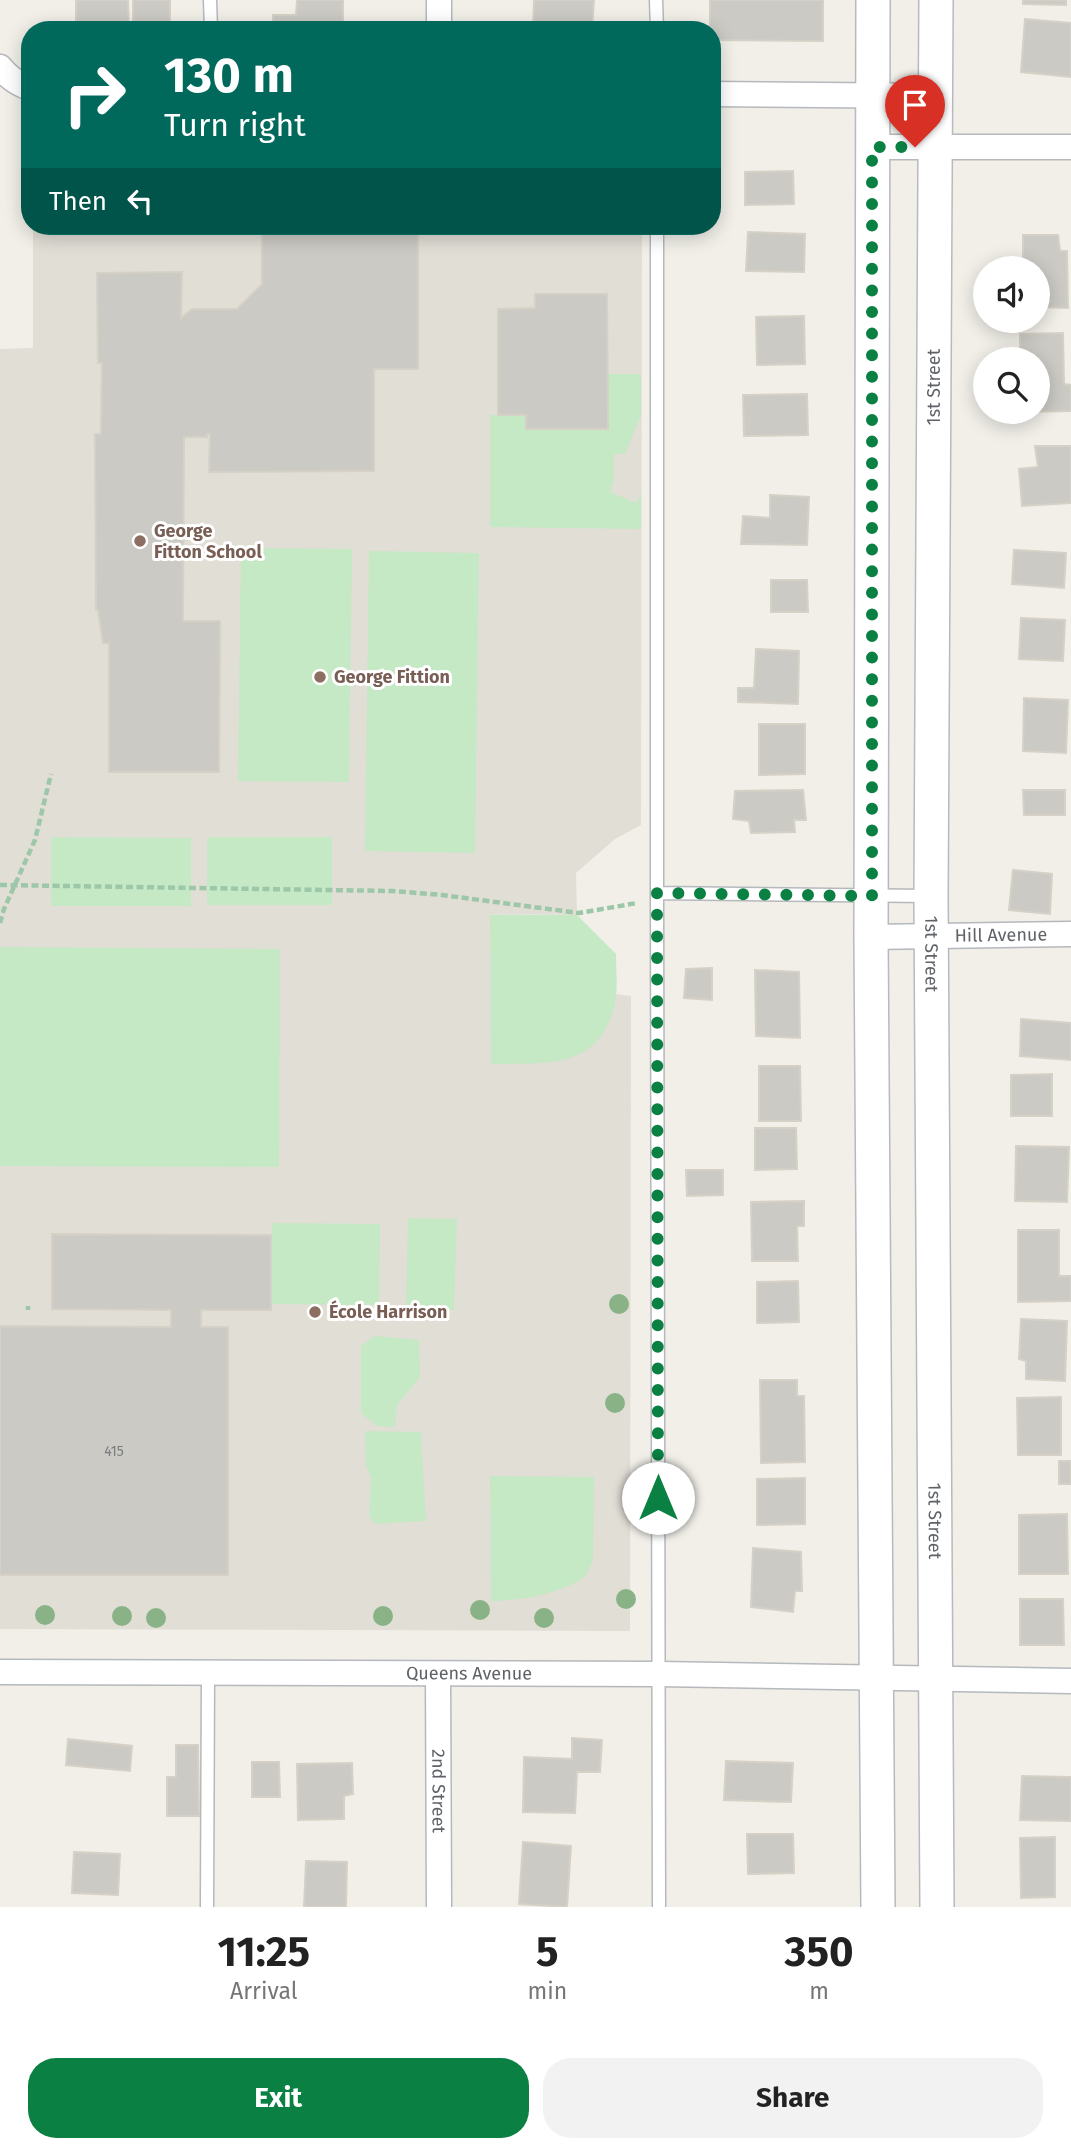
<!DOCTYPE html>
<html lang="en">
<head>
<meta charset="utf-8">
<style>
	:root { --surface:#fff; --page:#f2f2f2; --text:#222; --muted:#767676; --accent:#0b8043 }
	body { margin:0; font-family:"Fira Sans",sans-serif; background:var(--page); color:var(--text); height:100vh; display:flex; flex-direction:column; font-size:26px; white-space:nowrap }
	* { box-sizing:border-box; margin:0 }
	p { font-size:23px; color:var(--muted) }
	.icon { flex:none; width:38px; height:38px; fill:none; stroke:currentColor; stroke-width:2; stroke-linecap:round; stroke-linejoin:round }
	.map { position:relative; height:1907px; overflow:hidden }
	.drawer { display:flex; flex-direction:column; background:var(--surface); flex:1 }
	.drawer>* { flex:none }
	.guide { position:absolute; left:21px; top:21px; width:700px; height:214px; border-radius:28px; box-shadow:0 4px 18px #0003; background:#00695c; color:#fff; overflow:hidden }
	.controls { position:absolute; left:973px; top:256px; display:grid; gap:14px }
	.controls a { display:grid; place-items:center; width:77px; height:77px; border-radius:50%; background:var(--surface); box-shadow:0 4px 18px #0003; font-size:35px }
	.pin { position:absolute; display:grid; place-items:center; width:60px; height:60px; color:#fff; margin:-72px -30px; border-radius:50% 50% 50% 0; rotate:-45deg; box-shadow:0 0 7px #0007 }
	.pin .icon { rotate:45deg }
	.me { position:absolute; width:77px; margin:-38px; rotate:0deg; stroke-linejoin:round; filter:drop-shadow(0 0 5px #0008) }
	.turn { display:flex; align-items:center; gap:24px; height:147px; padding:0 28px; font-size:32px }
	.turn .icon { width:91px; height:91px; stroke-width:2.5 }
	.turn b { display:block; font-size:49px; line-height:60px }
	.then { display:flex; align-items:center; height:66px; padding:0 28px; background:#0003; gap:14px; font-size:26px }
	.eta { display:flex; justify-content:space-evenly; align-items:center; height:119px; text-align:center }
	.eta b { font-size:42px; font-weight:700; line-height:49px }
	.button { display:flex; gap:14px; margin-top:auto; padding:14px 28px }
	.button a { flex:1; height:80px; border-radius:28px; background:var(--accent); color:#fff; font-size:28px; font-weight:700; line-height:80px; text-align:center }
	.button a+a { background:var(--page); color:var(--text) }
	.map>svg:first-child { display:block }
</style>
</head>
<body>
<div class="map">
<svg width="1071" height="1907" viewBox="0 0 1071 1907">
	<rect width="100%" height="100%" fill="#f1efe8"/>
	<!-- education -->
	<path fill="#e1ded6" d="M33 226H642L641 825 615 839 576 873 577 915 477 914 532 915 616 954 615 994 631 996 630 1631 0 1629V349L33 348Z"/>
	<!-- green -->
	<path fill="#c5e8c5" d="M608 374H641V415L625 454H614V481L610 492 637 503 641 492V529L490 527V415H526V429L608 428Z
		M241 548 352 549 349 782 238 781Z
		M369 551 479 553 475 853 365 851Z
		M51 837 191 838V906H51Z
		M207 837H332V905H207Z
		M490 915H577L616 954C616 970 618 988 615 1003 600 1071 544 1063 491 1064Z
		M0 947 280 949 279 1167 0 1166Z
		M408 1218 457 1219 454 1310 406 1309Z
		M272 1223 380 1224 379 1305 271 1304Z
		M374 1336 419 1340 420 1377 397 1405 395 1427 377 1426 361 1413V1346Z
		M365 1431 421 1432 426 1521 375 1524 369 1517 371 1477 366 1466Z
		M490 1476 594 1477 593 1560 585 1577C557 1595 524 1600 491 1601Z"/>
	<!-- building -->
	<path fill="#cccac5" stroke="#d6d1c6" stroke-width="2" d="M76 0H128L129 30H76Z
		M133 0H170V22H133Z
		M297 0H343V30H273V15H296Z
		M534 0H594L592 30H533Z
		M710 0H823V41L712 40V30H710Z
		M1023 0H1066V5L1023 4Z
		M1025 19 1071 23V77L1021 72Z
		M793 171 794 204 745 205V172Z
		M262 226H418V369H374V471L209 472 210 434H207V437H184L183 621H220L219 772H109V643H103L98 610H96L95 434H101L102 363H98L97 273 182 272 181 318 192 309H237L262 284Z
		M748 232 805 234 804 272 746 271Z
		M1023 235H1058L1060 251H1067L1068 308 1038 307V268H1023Z
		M535 294H607L608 429H526V415H498V309L535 308Z
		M804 316 805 364 757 365 756 317Z
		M1063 333 1064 384 1071 385V411L1021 412 1038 411V359H1020V334Z
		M807 394 808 435 744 436 743 395Z
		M1035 446H1071V503L1022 506 1019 469 1038 467Z
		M770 495 809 497 807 545 741 544 743 516 770 518Z
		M1014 550 1066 553 1064 588 1012 584Z
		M771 580H807L808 612H771Z
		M1021 618 1065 620 1063 661 1019 659Z
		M756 649 799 651 798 704 738 702V688H754Z
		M1024 698 1068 700 1066 753 1023 751Z
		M759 724H805V774L759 775Z
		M803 790 806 820H794L795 832 751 833 749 821 733 819 735 791Z
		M1023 790H1065V815H1024Z
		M1013 870 1052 874 1050 914 1009 910Z
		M712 968V1000L684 998 686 969Z
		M755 970 799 972 800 1038 756 1036Z
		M1021 1019 1071 1023V1060L1020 1056Z
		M759 1066H800L801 1121H759Z
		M1052 1074V1116H1011V1075Z
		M755 1128H796L797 1169 755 1170Z
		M1016 1146 1069 1147 1067 1202 1015 1201Z
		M686 1170H723V1195L687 1196Z
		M804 1201V1226H797L798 1261H752L751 1202Z
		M1018 1230H1059V1276H1071V1301L1018 1302Z
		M52 1234 271 1235V1310H201V1327H228V1575H0V1326L171 1327V1310L52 1309Z
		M798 1281 799 1322 757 1323V1282Z
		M1021 1319 1067 1321 1065 1381 1026 1379V1361L1019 1359Z
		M760 1380H797V1396H804L805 1462 761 1463Z
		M1061 1397V1455H1018L1017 1398Z
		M1059 1461H1071V1484H1059Z
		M805 1478V1524L757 1525V1479Z
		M1067 1514 1068 1574H1019V1515Z
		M753 1548 801 1552 802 1591H795L793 1612 751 1607Z
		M1020 1599H1063L1064 1645H1020Z
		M572 1738 602 1740 600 1772H577L575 1813 523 1812 524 1757 572 1759Z
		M68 1739 132 1746 130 1771 66 1765Z
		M176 1745H198L199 1816H167V1777H176Z
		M726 1761 793 1763 791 1802 724 1800Z
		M252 1762H279L280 1797H252Z
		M352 1763 353 1794 344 1796V1819L298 1820 297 1764Z
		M1022 1776 1071 1777V1821L1020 1820Z
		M747 1834H793L794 1873 748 1874Z
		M1055 1837V1897L1021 1898 1020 1838Z
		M523 1842 571 1846 567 1907 519 1904Z
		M74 1852 120 1854 118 1895 72 1893Z
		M306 1861 347 1862 346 1907H304Z"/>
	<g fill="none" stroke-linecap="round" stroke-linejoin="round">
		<!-- lane casing -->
		<g stroke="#b5b8bc" stroke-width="15">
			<path id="lane" d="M210 0 211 30
				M656 0 657 30
				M657 226V893L928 896
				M657 893 659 1907
				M207 1907 208 1674"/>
		</g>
		<!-- street casing -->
		<g stroke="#b5b8bc" stroke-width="27">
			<g id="street">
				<path d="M439 0V30"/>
				<path d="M0 67C8 77 17 84 30 88"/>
				<path d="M712 94 936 96"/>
				<path d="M872 147H1071"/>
				<path id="s1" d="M871 937 1071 934"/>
				<path id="s2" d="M0 1672 659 1674 1071 1681"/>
				<path id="s3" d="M438 1674 439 1907"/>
			</g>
		</g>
		<!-- secondary casing -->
		<g stroke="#b6babf" stroke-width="36">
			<g id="secondary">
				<path d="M873 0 871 937 878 1907"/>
				<path id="s4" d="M936 0 931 896 937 1907"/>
			</g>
		</g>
		<!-- path -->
		<path stroke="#9cc7a9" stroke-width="4.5" stroke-dasharray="7 3.5" stroke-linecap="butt" d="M0 885 393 891 442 895 579 913 637 903
			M0 923 4 909 35 840 51 774
			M28 1306V1310"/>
		<!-- lane -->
		<use href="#lane" stroke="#fff" stroke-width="12"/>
		<!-- street -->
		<use href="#street" stroke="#fff" stroke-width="24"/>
		<!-- secondary -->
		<use href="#secondary" stroke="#fff" stroke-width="33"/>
	</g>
	<!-- trees -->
	<g fill="#89b387">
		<circle cx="619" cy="1304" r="10"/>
		<circle cx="615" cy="1403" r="10"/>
		<circle cx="626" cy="1599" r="10"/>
		<circle cx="480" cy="1610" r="10"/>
		<circle cx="45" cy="1615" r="10"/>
		<circle cx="122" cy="1616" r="10"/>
		<circle cx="383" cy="1616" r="10"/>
		<circle cx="156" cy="1618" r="10"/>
		<circle cx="544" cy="1618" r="10"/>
	</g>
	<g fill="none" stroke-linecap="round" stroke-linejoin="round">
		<!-- route -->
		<path stroke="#0b8043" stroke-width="12" stroke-dasharray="0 21.6" d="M658 1498 657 893 872 896V147H915"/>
	</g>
	<!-- markers -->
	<g fill="#8d6e63" stroke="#fff" stroke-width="2.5">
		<circle cx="140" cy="541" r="7"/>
		<circle cx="320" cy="677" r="7"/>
		<circle cx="315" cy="1312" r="7"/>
	</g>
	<g text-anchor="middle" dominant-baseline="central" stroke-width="6" stroke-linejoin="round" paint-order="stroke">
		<!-- number labels -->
		<g font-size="14" fill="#7a7d7f">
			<text x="114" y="1451">415</text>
		</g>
		<!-- street labels -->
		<g font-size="18" fill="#5f6368" stroke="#fff">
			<text transform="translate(934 387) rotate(-90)">1st Street</text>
			<text stroke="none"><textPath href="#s1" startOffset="130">Hill Avenue</textPath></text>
			<text stroke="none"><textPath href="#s4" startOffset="954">1st Street</textPath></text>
			<text stroke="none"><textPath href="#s4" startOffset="1521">1st Street</textPath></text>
			<text stroke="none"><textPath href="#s2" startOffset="469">Queens Avenue</textPath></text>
			<text stroke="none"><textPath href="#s3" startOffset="117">2nd Street</textPath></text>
		</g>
		<!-- education labels -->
		<g font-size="18" font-weight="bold" fill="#785e54" stroke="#fff" text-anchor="start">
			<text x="154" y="531">George<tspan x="154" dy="21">Fitton School</tspan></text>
			<text x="334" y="677">George Fittion</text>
			<text x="329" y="1312">École Harrison</text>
		</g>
	</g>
</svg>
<div class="controls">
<a><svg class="icon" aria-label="sound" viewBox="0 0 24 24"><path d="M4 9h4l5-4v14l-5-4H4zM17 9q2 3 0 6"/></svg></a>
<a><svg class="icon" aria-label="search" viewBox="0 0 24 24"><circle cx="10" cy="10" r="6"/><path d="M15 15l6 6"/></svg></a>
</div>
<div class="pin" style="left:915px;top:147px;background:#d93025"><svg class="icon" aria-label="arrive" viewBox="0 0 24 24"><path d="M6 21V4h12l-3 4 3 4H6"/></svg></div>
<svg class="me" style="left:658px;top:1498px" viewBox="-20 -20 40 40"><circle r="19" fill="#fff"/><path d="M0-13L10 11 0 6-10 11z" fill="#0b8043"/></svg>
<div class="guide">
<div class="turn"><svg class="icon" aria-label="right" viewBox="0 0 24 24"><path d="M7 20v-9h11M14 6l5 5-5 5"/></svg><div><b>130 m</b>Turn right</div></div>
<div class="then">Then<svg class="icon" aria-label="left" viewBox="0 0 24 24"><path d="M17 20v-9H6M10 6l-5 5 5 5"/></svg></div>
</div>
</div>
<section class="drawer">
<div class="eta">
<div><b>11:25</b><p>Arrival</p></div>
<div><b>5</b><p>min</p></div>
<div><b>350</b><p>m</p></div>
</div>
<div class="button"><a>Exit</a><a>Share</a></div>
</section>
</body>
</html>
